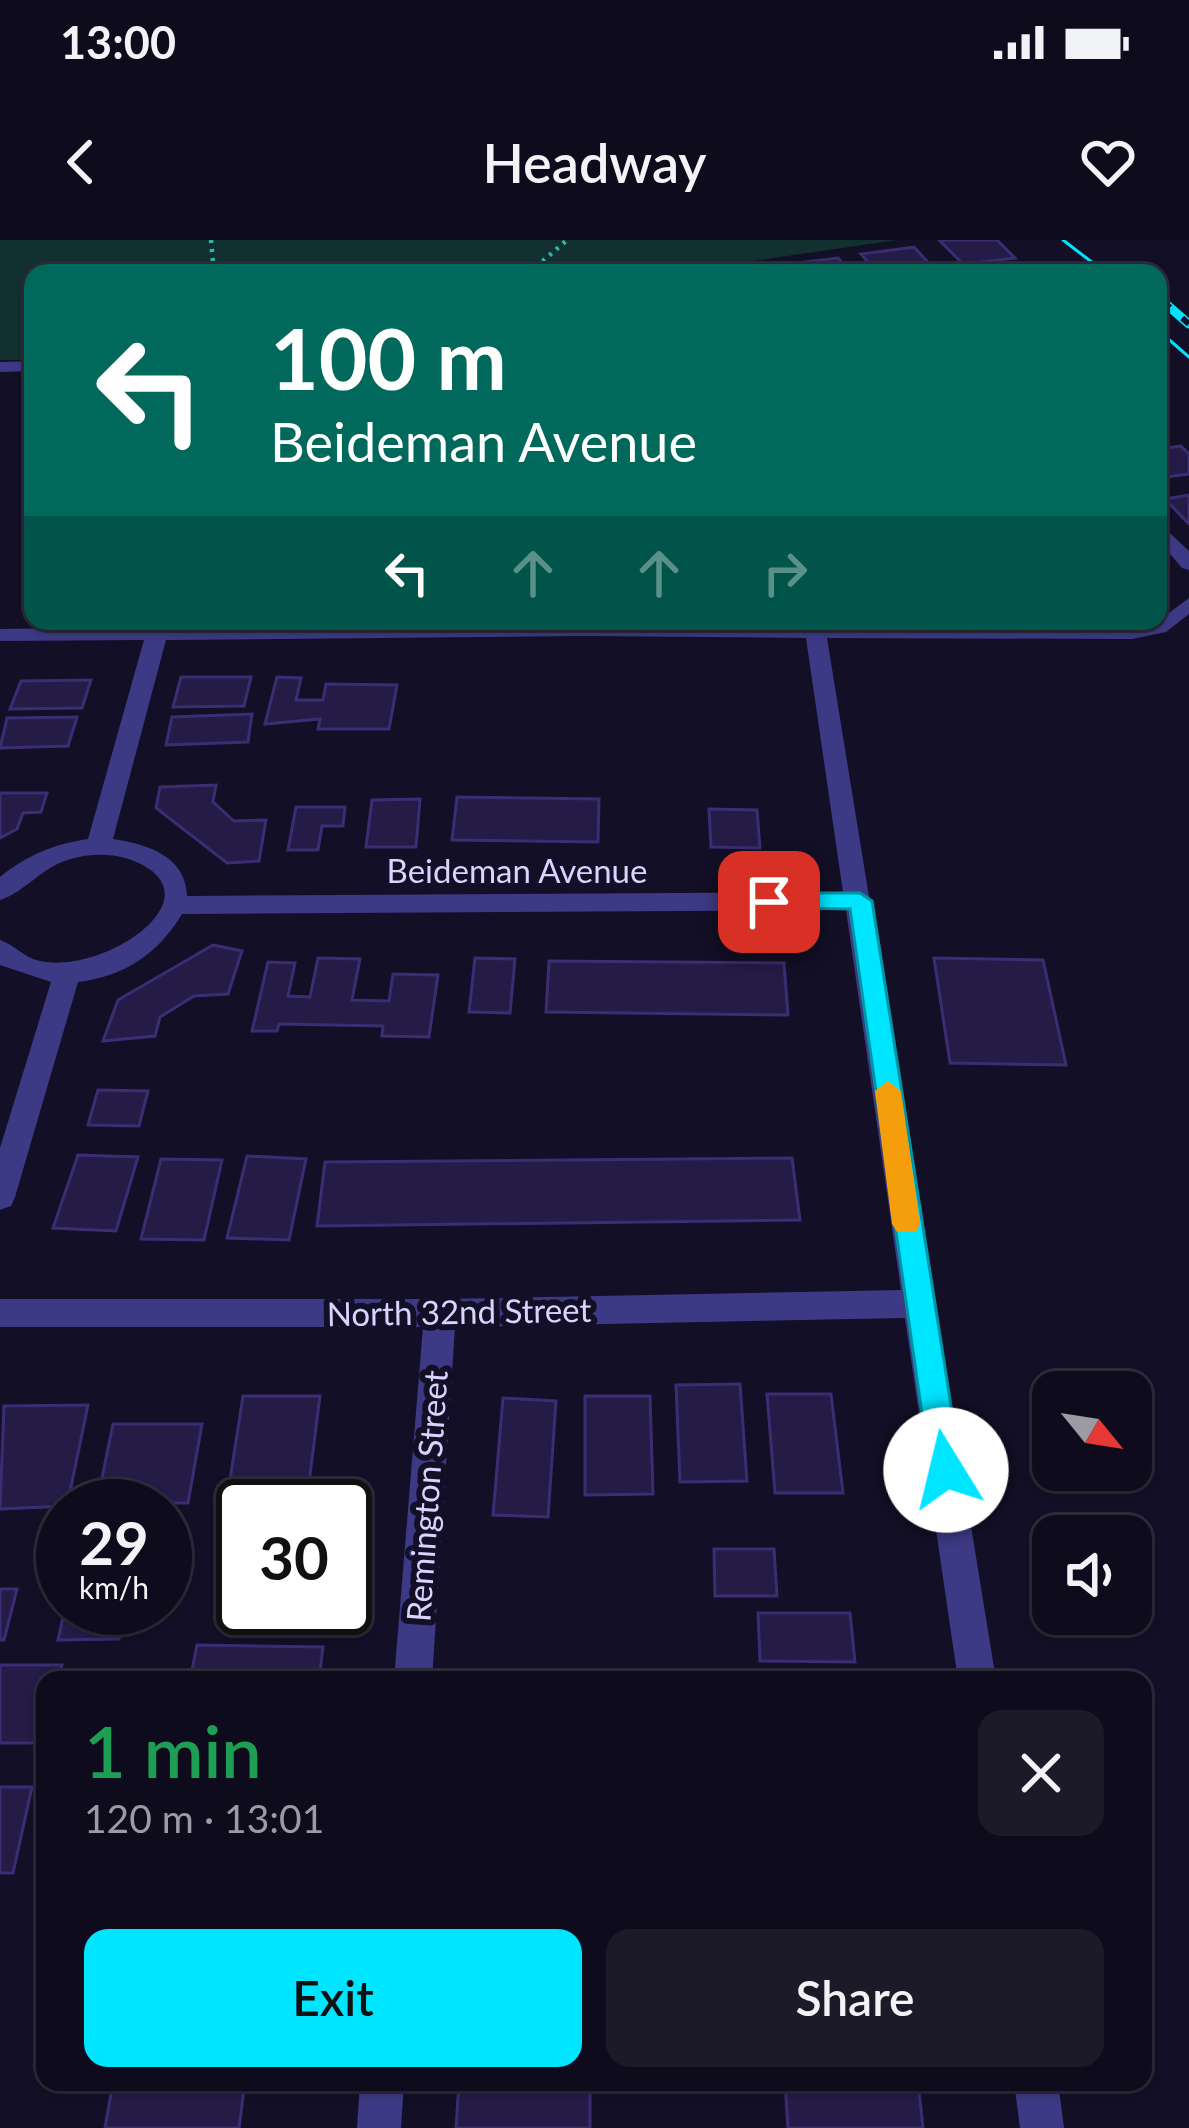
<!DOCTYPE html>
<html lang="en">
<head>
<meta charset="utf-8">
<style>
	:root { --surface:#0e0b1c; --page:#1c1929; --text:#f1f3f6; --muted:#9b9ba3; --line:#2e2b3b; --accent:#00e5ff }
	body { margin:0; font-family:Lato,sans-serif; background:var(--page); color:var(--text); height:100vh; display:flex; flex-direction:column; font-size:45px; white-space:nowrap }
	* { box-sizing:border-box; margin:0 }
	p { font-size:39px; color:var(--muted) }
	.icon { flex:none; width:66px; height:66px; fill:none; stroke:currentColor; stroke-width:2; stroke-linecap:round; stroke-linejoin:round }
	.map { position:relative; flex:1; overflow:hidden }
	.panel { position:absolute; left:36px; top:1431px; width:1116px; height:420px; display:flex; flex-direction:column; background:var(--surface); border-radius:24px; box-shadow:0 3px 9px #0004,0 0 0 3px var(--line) }
	.panel>* { flex:none }
	.top-card { position:absolute; left:24px; top:24px; width:1143px; height:366px; border-radius:24px; box-shadow:0 3px 9px #0004,0 0 0 3px var(--line); background:#00695c; color:#fff; overflow:hidden }
	.needle { width:78px; rotate:120deg }
	.buttons { position:absolute; left:1032px; top:1131px; display:grid; gap:24px }
	.buttons a { display:grid; place-items:center; width:120px; height:120px; border-radius:24px; background:var(--surface); box-shadow:0 3px 9px #0004,0 0 0 3px var(--line); font-size:60px }
	.speed { position:absolute; left:36px; top:1239px; display:flex; gap:24px; font-size:60px; font-weight:700; text-align:center }
	.speed>* { display:grid; place-content:center; width:156px; height:156px; border-radius:50%; background:var(--surface); box-shadow:0 3px 9px #0004,0 0 0 3px var(--line); line-height:1 }
	.speed small { font-size:30px; font-weight:400 }
	.speed .limit { border:6px solid #111; border-radius:18px; background:#fff; color:#111 }
	.pin { position:absolute; display:grid; place-items:center; width:102px; height:102px; color:#fff; margin:-51px; border-radius:24px; box-shadow:0 6px 18px #0006 }
	.me { position:absolute; width:132px; margin:-66px; rotate:351deg; stroke-linejoin:round; filter:drop-shadow(0 0 9px #0008) }
	.turn { display:flex; align-items:center; gap:42px; height:252px; padding:0 48px; font-size:54px }
	.turn .icon { width:156px; height:156px; stroke-width:2.5 }
	.turn b { display:block; font-size:84px; line-height:102px }
	.lanes { display:flex; align-items:center; height:114px; padding:0 48px; background:#0003; justify-content:center; gap:60px; direction:ltr }
	.lanes .off { opacity:.35 }
	.round { display:grid; place-items:center; flex:none; width:126px; height:126px; border-radius:24px; background:var(--page) }
	.headline { display:flex; align-items:center; justify-content:space-between; height:204px; padding:0 48px }
	h1 { font-size:72px; font-weight:600; line-height:90px; color:#1e9e55 }
	.action { display:flex; gap:24px; margin-top:auto; padding:24px 48px }
	.action a { flex:1; height:138px; border-radius:24px; background:var(--accent); color:#111; font-size:48px; font-weight:600; line-height:138px; text-align:center }
	.action a+a { background:var(--page); color:var(--text) }
	.status { display:flex; justify-content:space-between; align-items:center; height:84px; padding:0 60px; background:var(--surface); direction:ltr }
	.status svg { height:33px; fill:currentColor }
	header { display:flex; justify-content:space-between; align-items:center; height:156px; padding:0 48px; background:var(--surface); font-size:54px; font-weight:600 }
	.map>svg:first-child { display:block }
</style>
</head>
<body>
<div class="status"><b>13:00</b><svg viewBox="0 0 49 12"><path d="M0 12V9h3v3zM5 12V6h3v6zM10 12V3h3v9zM15 12V0h3v12zM26 1h20v11H26zM47 4h2v5h-2z"/></svg></div>
<header><svg class="icon" aria-label="back" viewBox="0 0 24 24"><path d="M15 5l-7 7 7 7"/></svg>Headway<svg class="icon" aria-label="heart" viewBox="0 0 24 24"><path d="M12 20l-8-8c-3-5 5-10 8-4 3-6 11-1 8 4z"/></svg></header>
<div class="map">
<svg width="1189" height="1888" viewBox="0 0 1189 1888">
	<rect width="100%" height="100%" fill="#130f26"/>
	<!-- green -->
	<path fill="#12302f" d="M0 0H897L671 33H33V120H0Z"/>
	<!-- building -->
	<path fill="#241b47" stroke="#3b2d73" stroke-width="3" d="M939 0H997L1015 18 963 24Z
		M914 7 937 32 878 33 861 14Z
		M838 18 851 33H777L772 26Z
		M1181 206 1189 214V234L1158 238V209Z
		M1189 255V284L1165 259Z
		M181 437H251L244 466 173 467Z
		M277 437 301 438 296 460H323L326 444 397 445 389 489H318L320 479 265 484Z
		M91 440 82 468 10 469 21 441Z
		M252 474 248 502 166 505 172 477Z
		M77 477 68 506 0 508 7 478Z
		M216 545 213 562 234 581 266 580 259 621 227 623 156 568 160 547Z
		M0 553H47L41 572 23 573 17 589 0 598Z
		M457 557 599 559 598 602 452 600Z
		M420 559 416 607H366L372 560Z
		M296 567H345L343 586H322L318 610H288Z
		M709 569 757 570 760 608 711 607Z
		M213 705 242 711 228 754 194 756 160 777 155 796 103 801 118 760Z
		M318 718 360 719 352 760 389 761 393 734 438 735 429 797 382 796 383 786 279 784 277 791H252L268 722 295 723 288 756 310 757Z
		M475 718 515 719 510 773 469 772Z
		M934 718 1043 720 1066 825 950 823Z
		M549 721 784 723 788 775 546 772Z
		M98 850 148 851 139 886 88 885Z
		M78 915 138 917 116 991 53 988Z
		M247 916 306 919 289 1000 227 998Z
		M792 918 800 980 317 986 325 922Z
		M161 919 222 920 204 1000 141 999Z
		M740 1144 747 1241 680 1242 676 1145Z
		M767 1154H831L843 1253H775Z
		M243 1156H320L306 1266H243V1272H225Z
		M585 1156H650L653 1254 585 1255Z
		M503 1158 556 1161 548 1277 493 1275Z
		M88 1165 67 1266 0 1269 4 1166Z
		M113 1184H202L188 1263H97Z
		M714 1309H774L777 1356H715Z
		M0 1349H17L4 1400H0Z
		M65 1368H125L119 1399 58 1400Z
		M758 1373H850L855 1422 760 1421Z
		M197 1405 323 1407 319 1440H190Z
		M0 1425H62L58 1440H45L44 1503H0Z
		M0 1547H32L13 1633H0Z
		M113 1842H245L239 1888H105Z
		M459 1842H590V1888H456Z
		M785 1842H918L923 1888H788Z"/>
	<g fill="none" stroke-linecap="round" stroke-linejoin="round">
		<!-- path -->
		<path stroke="#2fb8b0" stroke-width="4.5" stroke-dasharray="3 6" stroke-linecap="butt" d="M211 0 214 33
			M529 33 567 0"/>
		<!-- minor -->
		<path fill="#3d3a85" fill-rule="evenodd" d="M33 121V131L0 132V122Z
			M1158 282 1189 311V330L1182 328 1158 300Z
			M1189 358V374L1166 392 1132 399 827 398 996 1440H958L905 1078 455 1087 432 1440H394L423 1087H0V1059H440L901 1050 846 670 182 674C158 714 125 736 78 742L15 957 11 966 0 970V908L51 742 0 725V700C15 705 24 718 40 721 105 735 220 656 134 621 115 613 90 613 71 619 42 626 26 652 0 660V637C27 615 54 604 88 599L144 400 0 401V389L148 387 149 381H171L169 387 804 385 803 381 1132 387 1158 381ZM584 396 806 398 843 652 187 656C186 616 147 604 113 599L166 400Z
			M360 1842H404L401 1888H357Z
			M1014 1842H1058L1064 1888H1020Z"/>
		<!-- tram -->
		<path stroke="#00e5ff" stroke-width="3" d="M1063 0 1106 33
			M1158 90 1189 117"/>
		<!-- rail casing -->
		<g stroke="#00e5ff" stroke-width="9">
			<path id="rail" d="M1158 57 1189 84"/>
		</g>
		<!-- rail -->
		<use href="#rail" stroke="#130f26" stroke-width="6" stroke-dasharray="16" stroke-linecap="butt"/>
	</g>
	<!-- route -->
	<path fill="#00e5ff" stroke="#0095a6" stroke-width="3" d="M769 653H860L872 661 961 1230 957 1241 946 1245 935 1241 930 1230 850 669 761 667 757 662Z"/>
	<!-- slow -->
	<path fill="#f59e0b" d="M888 841 901 851 920 984 916 992H897L892 984 875 851Z"/>
	<g text-anchor="middle" dominant-baseline="central" stroke-width="12" stroke-linejoin="round" paint-order="stroke">
		<!-- street labels -->
		<g font-size="33" fill="#d9d4ff" stroke="#130f26">
			<text x="517" y="630">Beideman Avenue</text>
			<text transform="translate(459 1071) rotate(-1)">North 32nd Street</text>
			<text transform="translate(426 1256) rotate(-86)">Remington Street</text>
		</g>
	</g>
</svg>
<div class="buttons">
<a><svg class="needle" viewBox="-14 -14 28 28"><path d="M0-13l5 13h-10z" fill="#e53935"/><path d="M0 13l5-13h-10z" fill="#9b9ba3"/></svg></a>
<a><svg class="icon" aria-label="sound" viewBox="0 0 24 24"><path d="M4 9h4l5-4v14l-5-4H4zM17 9q2 3 0 6"/></svg></a>
</div>
<div class="speed"><div>29<small>km/h</small></div><div class="limit">30</div></div>
<div class="pin" style="left:769px;top:662px;background:#d93025"><svg class="icon" aria-label="arrive" viewBox="0 0 24 24"><path d="M6 21V4h12l-3 4 3 4H6"/></svg></div>
<svg class="me" style="left:946px;top:1230px" viewBox="-20 -20 40 40"><circle r="19" fill="#fff"/><path d="M0-13L10 11 0 6-10 11z" fill="#00e5ff"/></svg>
<div class="top-card">
<div class="turn"><svg class="icon" aria-label="left" viewBox="0 0 24 24"><path d="M17 20v-9H6M10 6l-5 5 5 5"/></svg><div><b>100 m</b>Beideman Avenue</div></div>
<div class="lanes"><svg class="icon" aria-label="left" viewBox="0 0 24 24"><path d="M17 20v-9H6M10 6l-5 5 5 5"/></svg><svg class="icon off" aria-label="ahead" viewBox="0 0 24 24"><path d="M12 20V5M6 11l6-6 6 6"/></svg><svg class="icon off" aria-label="ahead" viewBox="0 0 24 24"><path d="M12 20V5M6 11l6-6 6 6"/></svg><svg class="icon off" aria-label="right" viewBox="0 0 24 24"><path d="M7 20v-9h11M14 6l5 5-5 5"/></svg></div>
</div>
<section class="panel">
<div class="headline"><div><h1>1 min</h1><p>120 m · 13:01</p></div><a class="round"><svg class="icon" aria-label="close" viewBox="0 0 24 24"><path d="M6 6l12 12M18 6L6 18"/></svg></a></div>
<div class="action"><a>Exit</a><a>Share</a></div>
</section>
</div>
</body>
</html>
